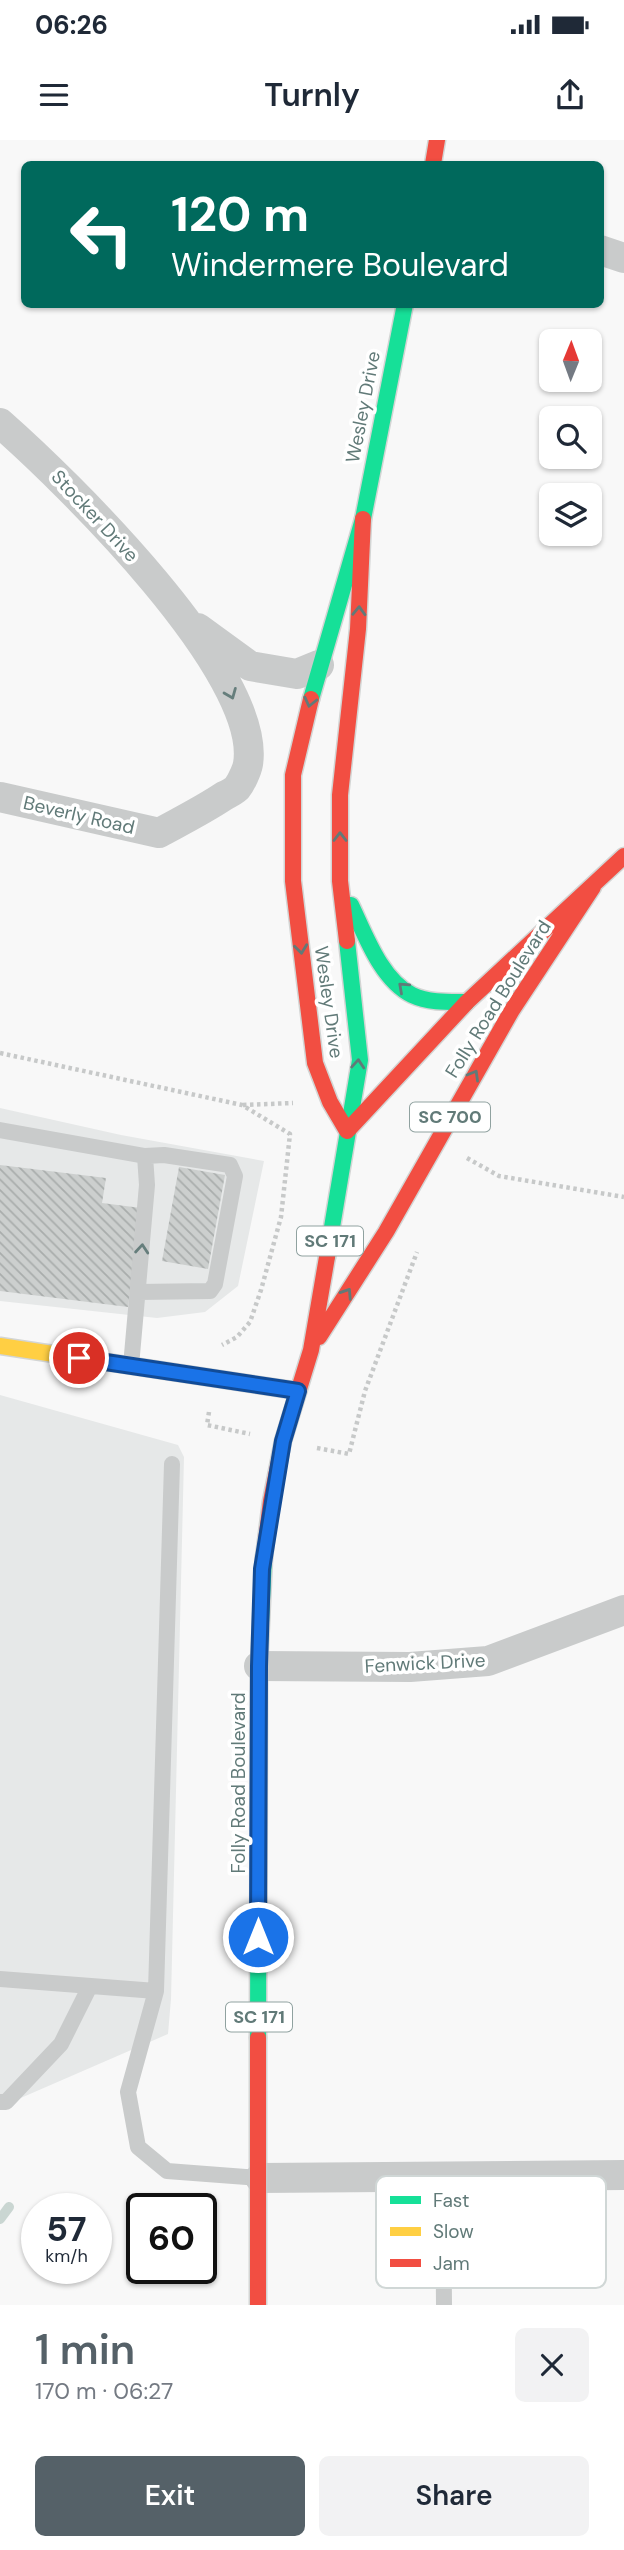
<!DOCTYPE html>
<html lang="en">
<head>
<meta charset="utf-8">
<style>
	:root { --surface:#fff; --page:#f2f2f3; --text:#1f2937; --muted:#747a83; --accent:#556168 }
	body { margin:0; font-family:"DM Sans",sans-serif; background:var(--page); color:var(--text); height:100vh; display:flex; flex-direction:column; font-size:26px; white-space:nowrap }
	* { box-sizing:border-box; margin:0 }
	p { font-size:23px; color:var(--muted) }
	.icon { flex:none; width:38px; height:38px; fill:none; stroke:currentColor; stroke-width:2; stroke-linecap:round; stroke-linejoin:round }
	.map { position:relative; height:2165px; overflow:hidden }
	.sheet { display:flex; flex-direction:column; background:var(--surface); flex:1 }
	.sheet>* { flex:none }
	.top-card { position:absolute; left:21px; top:21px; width:583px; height:147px; border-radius:10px; box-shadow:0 2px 5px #0004; background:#00695c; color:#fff; overflow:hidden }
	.needle { width:46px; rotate:1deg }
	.tools { position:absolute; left:539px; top:189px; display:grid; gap:14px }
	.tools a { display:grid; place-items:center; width:63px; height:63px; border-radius:10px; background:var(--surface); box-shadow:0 2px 5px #0004; font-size:35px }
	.speed { position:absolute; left:21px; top:2053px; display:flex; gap:14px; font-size:35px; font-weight:700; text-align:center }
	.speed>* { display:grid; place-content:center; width:91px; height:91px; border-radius:50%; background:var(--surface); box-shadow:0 2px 5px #0004; line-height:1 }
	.speed small { font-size:18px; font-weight:400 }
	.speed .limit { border:4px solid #111; border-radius:10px; background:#fff; color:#111 }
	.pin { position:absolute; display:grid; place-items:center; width:60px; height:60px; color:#fff; margin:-30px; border:4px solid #fff; border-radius:50%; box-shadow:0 2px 7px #0007 }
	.me { position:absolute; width:77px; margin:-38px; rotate:0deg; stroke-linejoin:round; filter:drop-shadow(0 0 5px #0008) }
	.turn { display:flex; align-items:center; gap:24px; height:147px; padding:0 35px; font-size:32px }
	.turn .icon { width:91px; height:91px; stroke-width:2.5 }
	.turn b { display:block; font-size:49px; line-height:60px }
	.round { display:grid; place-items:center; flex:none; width:74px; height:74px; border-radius:10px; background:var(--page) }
	.head { display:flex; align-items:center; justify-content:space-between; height:119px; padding:0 35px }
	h1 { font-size:42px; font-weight:600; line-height:52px; color:var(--accent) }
	.cta { display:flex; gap:14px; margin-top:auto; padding:14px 35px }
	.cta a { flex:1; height:80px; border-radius:10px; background:var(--accent); color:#fff; font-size:28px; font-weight:600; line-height:80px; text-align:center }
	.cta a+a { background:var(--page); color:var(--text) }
	.status { display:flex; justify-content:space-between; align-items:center; height:49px; padding:0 35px; background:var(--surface); direction:ltr }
	.status svg { height:19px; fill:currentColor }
	header { display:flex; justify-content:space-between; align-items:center; height:91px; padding:0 35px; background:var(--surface); font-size:32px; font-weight:600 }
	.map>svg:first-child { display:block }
</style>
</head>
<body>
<div class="status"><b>06:26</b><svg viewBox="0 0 49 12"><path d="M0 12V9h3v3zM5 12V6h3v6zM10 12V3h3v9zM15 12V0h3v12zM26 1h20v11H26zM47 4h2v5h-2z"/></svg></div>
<header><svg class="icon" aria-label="menu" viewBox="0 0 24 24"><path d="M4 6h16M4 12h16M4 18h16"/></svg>Turnly<svg class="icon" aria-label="share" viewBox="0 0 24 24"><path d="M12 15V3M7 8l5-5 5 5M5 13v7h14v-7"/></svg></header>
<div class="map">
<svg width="624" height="2165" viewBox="0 0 624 2165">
	<defs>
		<pattern id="building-back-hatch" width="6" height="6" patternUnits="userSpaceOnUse" patternTransform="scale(1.75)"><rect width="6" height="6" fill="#cccfce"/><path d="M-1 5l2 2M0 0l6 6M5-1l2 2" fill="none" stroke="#a9adac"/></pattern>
	</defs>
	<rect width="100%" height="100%" fill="#f8f8f8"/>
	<!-- built -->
	<path fill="#e6e8e8" d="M0 968 121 995 264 1021 238 1146 205 1172 157 1178 0 1161Z
		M0 1255 178 1305 184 1317 171 1859 168 1894 0 1967Z"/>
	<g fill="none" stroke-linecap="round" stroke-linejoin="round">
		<!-- stream -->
		<path stroke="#cad6d2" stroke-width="10" d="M0 2079 9 2067"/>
	</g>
	<!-- building -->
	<path fill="url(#building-back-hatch)" d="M0 1025 106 1038 102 1063 141 1068 128 1167 0 1151Z
		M179 1027 225 1035 208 1129 162 1121Z"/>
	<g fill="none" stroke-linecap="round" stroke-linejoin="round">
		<!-- fast casing -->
		<g stroke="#d3d5d4" stroke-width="19">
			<path id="fast" d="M311 559 363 379 405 164
				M351 765C365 794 381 840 412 855 429 863 449 862 467 862
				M327 1117 360 920 347 801
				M258 1898 259 1526 264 1417"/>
		</g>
		<!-- slow casing -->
		<g stroke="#d3d5d4" stroke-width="19">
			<path id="slow" d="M0 1206 298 1251"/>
		</g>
		<!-- jam casing -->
		<g stroke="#d3d5d4" stroke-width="19">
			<path id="jam" d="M433 24 437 0
				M311 559 293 635V741L315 923 330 962 347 991
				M347 801 340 741V655L358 489 363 379
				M347 991 467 862 624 716
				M319 1197 386 1092 512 870 593 747
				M264 1417 271 1361 283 1301 311 1210 327 1117
				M258 2165V1898"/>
		</g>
		<!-- path -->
		<path stroke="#c7c9c9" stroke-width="4.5" stroke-dasharray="3.5 3.5" stroke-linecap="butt" d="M0 913 242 965 290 994 281 1077 261 1150 250 1182 237 1197 222 1205
			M243 965 293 963
			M467 1018 499 1036 624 1057
			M209 1272 207 1285 250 1294
			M317 1308 349 1314 365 1251 417 1112"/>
		<!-- lane -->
		<path stroke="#c9cbcb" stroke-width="16" d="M0 990 145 1016 147 1045 131 1226
			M138 1152 210 1151 215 1144 235 1036 230 1025 164 1015 145 1016
			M172 1324 156 1851 128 1952 138 2007 167 2031 258 2038
			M0 1839 156 1851
			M0 1962H6L61 1904 90 1846
			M443 2037 444 2165"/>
		<!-- street -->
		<path stroke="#c9cbcb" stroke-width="30" d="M600 110 624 118
			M0 283C66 341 263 533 248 624 247 630 241 643 237 648 234 651 228 654 224 656 203 670 181 681 159 693L0 657
			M198 488 250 526 297 534 319 525
			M259 1526 410 1527 488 1521 624 1470
			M260 2038 624 2035"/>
		<!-- fast -->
		<use href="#fast" stroke="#16e098" stroke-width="16"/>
		<!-- slow -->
		<use href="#slow" stroke="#ffcf43" stroke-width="16"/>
		<!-- jam -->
		<use href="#jam" stroke="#f24e42" stroke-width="16"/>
	</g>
	<!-- one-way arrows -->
	<defs><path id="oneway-chevron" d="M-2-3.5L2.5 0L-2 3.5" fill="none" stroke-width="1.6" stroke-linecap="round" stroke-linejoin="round" transform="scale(1.75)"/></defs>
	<g stroke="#617a78">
		<use href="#oneway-chevron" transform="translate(359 471) rotate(-88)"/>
		<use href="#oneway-chevron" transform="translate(310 562) rotate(103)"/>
		<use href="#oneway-chevron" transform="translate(340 697) rotate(-90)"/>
		<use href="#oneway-chevron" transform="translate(301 809) rotate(83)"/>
		<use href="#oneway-chevron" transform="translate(403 847) rotate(-138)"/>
		<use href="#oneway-chevron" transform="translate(358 924) rotate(-86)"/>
		<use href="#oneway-chevron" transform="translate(474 935) rotate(-60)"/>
		<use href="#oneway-chevron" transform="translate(347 1153) rotate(-57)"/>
	</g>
	<g stroke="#667e7c">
		<use href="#oneway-chevron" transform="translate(231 554) rotate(68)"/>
		<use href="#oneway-chevron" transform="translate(142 1109) rotate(-85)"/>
	</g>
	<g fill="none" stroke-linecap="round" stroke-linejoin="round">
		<!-- route casing -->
		<g stroke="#114b97" stroke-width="18">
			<path id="route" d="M79 1218 298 1251 283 1301 262 1429 259 1526 258 1797"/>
		</g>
		<!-- route -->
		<use href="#route" stroke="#1a73e8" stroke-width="12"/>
	</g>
	<g text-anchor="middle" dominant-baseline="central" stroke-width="7" stroke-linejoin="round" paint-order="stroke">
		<!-- shield labels -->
		<g fill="#fff" stroke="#90a2a0" stroke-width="2">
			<rect x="410" y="962.5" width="80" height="29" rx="5"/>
			<rect x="297" y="1086.5" width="66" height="29" rx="5"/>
			<rect x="226" y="1862.5" width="66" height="29" rx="5"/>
		</g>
		<g font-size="18" font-weight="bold" fill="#617a78">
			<text x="450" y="977">SC 700</text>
			<text x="330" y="1101">SC 171</text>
			<text x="259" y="1877">SC 171</text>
		</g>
		<!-- street labels -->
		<g font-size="19" fill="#617a78" stroke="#fff">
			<text transform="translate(363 267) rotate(-79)">Wesley Drive</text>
			<text transform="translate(95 376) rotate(47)">Stocker Drive</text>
			<text transform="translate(79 675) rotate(13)">Beverly Road</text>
			<text transform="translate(498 859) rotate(-58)">Folly Road Boulevard</text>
			<text transform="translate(329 862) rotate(82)">Wesley Drive</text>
			<text transform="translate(425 1523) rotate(-3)">Fenwick Drive</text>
			<text transform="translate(238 1643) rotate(-90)">Folly Road Boulevard</text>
		</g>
	</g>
	<!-- legend -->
	<rect x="376" y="2036" width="230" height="112" rx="10" fill="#fff" stroke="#d0d7d6" stroke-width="2"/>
	<rect x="390" y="2056" width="31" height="8" fill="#16e098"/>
	<rect x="390" y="2087" width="31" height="9" fill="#ffcf43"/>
	<rect x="390" y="2119" width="31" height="8" fill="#f24e42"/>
	<g font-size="19" fill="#617a78">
		<text x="433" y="2067">Fast</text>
		<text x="433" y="2098">Slow</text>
		<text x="433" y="2130">Jam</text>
	</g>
</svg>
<div class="tools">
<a><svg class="needle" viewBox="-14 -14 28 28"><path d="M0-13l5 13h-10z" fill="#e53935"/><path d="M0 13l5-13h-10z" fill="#747a83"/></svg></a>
<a><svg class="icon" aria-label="search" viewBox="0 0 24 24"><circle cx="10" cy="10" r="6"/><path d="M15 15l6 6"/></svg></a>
<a><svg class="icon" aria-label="layers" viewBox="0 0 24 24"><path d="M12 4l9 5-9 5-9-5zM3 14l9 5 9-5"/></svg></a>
</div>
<div class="speed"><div>57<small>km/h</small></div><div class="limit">60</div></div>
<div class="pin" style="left:79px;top:1218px;background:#d93025"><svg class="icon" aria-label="arrive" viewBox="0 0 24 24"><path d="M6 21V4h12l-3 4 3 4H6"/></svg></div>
<svg class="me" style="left:258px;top:1797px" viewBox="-20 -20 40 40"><circle r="17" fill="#1a73e8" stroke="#fff" stroke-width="3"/><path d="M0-11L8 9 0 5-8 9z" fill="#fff"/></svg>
<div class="top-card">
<div class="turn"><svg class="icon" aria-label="left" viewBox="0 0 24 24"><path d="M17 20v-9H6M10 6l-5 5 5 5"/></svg><div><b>120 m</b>Windermere Boulevard</div></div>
</div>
</div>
<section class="sheet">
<div class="head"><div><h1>1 min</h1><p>170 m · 06:27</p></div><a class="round"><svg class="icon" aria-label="close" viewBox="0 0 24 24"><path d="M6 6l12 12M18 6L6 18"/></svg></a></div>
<div class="cta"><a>Exit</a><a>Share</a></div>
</section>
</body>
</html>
